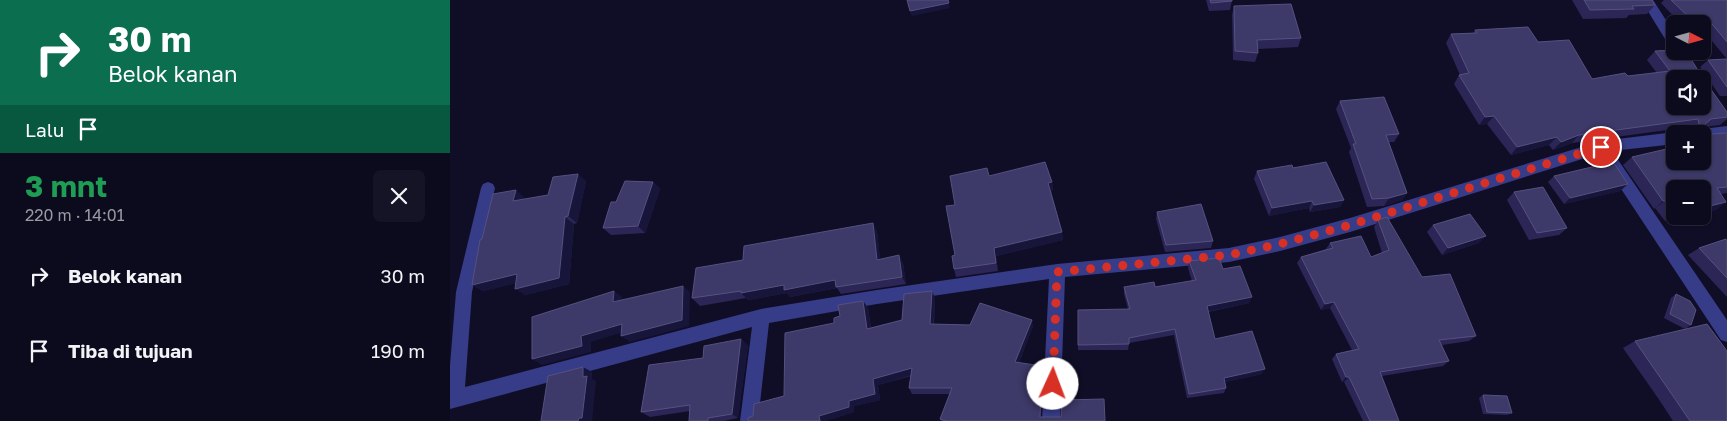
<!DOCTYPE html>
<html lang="id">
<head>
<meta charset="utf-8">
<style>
	:root { --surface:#0c0a1d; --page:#151326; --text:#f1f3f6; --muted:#9a9aa4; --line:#2c2b3b }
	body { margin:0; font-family:"Golos Text",sans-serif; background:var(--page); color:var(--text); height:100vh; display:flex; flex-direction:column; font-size:19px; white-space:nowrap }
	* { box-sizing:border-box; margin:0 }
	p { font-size:16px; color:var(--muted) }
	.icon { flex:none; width:28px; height:28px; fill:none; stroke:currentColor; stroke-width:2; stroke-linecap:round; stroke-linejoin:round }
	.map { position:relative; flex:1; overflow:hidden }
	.sheet { display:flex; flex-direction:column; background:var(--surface); width:450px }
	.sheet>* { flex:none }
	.banner { background:#0b6e4f; color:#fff; overflow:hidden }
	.needle { width:32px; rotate:96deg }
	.fabs { position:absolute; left:1216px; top:15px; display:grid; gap:10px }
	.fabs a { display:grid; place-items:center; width:45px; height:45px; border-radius:8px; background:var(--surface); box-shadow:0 1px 4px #0004,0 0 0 1px var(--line); font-size:25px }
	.pin { position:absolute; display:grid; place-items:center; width:42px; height:42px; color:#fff; margin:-21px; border:2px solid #fff; border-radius:50%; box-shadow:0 1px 5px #0007 }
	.me { position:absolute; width:55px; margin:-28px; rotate:2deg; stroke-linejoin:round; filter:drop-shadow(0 0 4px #0008) }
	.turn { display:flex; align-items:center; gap:18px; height:105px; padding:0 25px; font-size:22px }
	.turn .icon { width:65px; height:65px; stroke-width:2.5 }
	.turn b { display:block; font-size:35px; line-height:42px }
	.then { display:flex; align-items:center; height:48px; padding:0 25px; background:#0003; gap:10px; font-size:19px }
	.round { display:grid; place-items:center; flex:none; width:52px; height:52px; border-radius:8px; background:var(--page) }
	.head { display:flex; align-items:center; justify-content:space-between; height:85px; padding:0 25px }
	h1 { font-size:30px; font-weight:700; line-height:38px; color:#1e9e55 }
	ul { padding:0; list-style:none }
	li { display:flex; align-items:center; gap:15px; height:75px; padding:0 25px }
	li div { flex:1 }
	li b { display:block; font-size:19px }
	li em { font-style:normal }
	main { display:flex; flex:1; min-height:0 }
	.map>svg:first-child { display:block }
</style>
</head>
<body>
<main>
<section class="sheet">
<div class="banner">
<div class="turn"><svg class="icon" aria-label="right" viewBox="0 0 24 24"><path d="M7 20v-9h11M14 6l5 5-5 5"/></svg><div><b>30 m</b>Belok kanan</div></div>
<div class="then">Lalu<svg class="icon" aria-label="arrive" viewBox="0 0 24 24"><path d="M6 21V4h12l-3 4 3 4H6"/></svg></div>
</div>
<div class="head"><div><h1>3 mnt</h1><p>220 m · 14:01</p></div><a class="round"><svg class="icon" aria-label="close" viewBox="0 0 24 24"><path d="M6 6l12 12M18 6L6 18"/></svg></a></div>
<ul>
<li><svg class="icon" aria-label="right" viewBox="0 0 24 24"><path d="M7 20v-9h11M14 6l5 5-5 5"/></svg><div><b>Belok kanan</b></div><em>30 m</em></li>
<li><svg class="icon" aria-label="arrive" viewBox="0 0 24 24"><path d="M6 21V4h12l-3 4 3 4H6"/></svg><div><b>Tiba di tujuan</b></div><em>190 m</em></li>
</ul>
</section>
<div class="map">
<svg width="1277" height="421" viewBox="0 0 1277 421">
	<rect width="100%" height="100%" fill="#100e27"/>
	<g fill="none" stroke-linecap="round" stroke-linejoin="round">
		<!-- minor -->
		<path fill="#373c88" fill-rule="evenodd" d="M1191 0H1203L1225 34V49L1220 47Z
			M1277 126V138L1252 140V134H1246L1252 129Z
			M1225 132 1229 134H1225V144L1162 151 1277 320V342L1271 340 1148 154 900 232 830 251 779 262 615 277 610 421H592L599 279 427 304 319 323 308 421H290L302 327 0 409V365L6 292 31 188 33 184 38 182 43 184 45 188 22 292 15 387 311 309 427 290 607 264 779 248 830 237 900 218 1151 141Z"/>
	</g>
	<!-- wall -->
	<path fill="#2b2656" d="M756 0H782L780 10 759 11Z
		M1122 0H1202L1205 5 1197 14 1179 15 1176 18 1133 19Z
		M1214 0H1277V96H1270L1259 80 1260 88 1277 112V119L1270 125 1254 127 1262 134 1277 133V193L1271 194 1266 210 1225 216H1237L1215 221 1205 208 1204 209 1173 165 1182 157 1252 161V134H1240L1239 127 1122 143 1103 150 1099 145 1061 155 1037 124 1029 125 1004 84 1009 75H1010L996 43 1001 34 1023 33 1025 30 1088 42 1142 79 1207 73 1197 60 1205 51 1249 72H1254L1250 67 1258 60 1277 59 1252 29V24H1231L1211 3Z
		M784 6 851 38 848 47 808 49V53L805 62 783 60 782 15Z
		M890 101 949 134 944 142H939L957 193 952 200 934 206 917 207 899 152 901 148 886 109Z
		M843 168 894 200 890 207 860 212 859 208 819 216 804 179 807 171Z
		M539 176 602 182 603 191H601L612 232 613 240 546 256 548 271 506 277 504 269 505 255V205Z
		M1104 176 1178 184 1170 191 1114 204 1098 182Z
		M136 181 127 223 124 224 119 284 75 295 66 283 33 291 22 285 32 239 75 198V199L98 195Z
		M203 182 210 189 195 233 161 235 153 228Z
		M1064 192 1117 228 1109 235 1079 240 1057 200Z
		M707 212 763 241 761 248 715 252 706 219Z
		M928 220 972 277 1026 336 1019 341 992 345 999 361 993 366 932 376 949 421H913L894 382H892L882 359 886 354 902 350 880 308 871 310 847 263 851 257 876 249 880 243 921 257 932 253 924 227Z
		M983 225 1029 243 992 255 977 232Z
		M427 231 430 260 453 263 456 284 391 294 387 288 340 297 337 293 298 300 296 298 250 306 242 298 293 260Z
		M1277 241V297L1238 255 1249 248Z
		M739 261 773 269 799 303 758 312 765 339 812 374 775 382 776 388 774 393 737 398 724 335 679 343 678 350H628V310L678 309 674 294V287H705L742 281 738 268Z
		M1226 294 1241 325 1235 329 1214 318 1221 298Z
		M485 298 484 324 520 325 583 326 569 363 592 366 593 372 591 417 655 421H491L490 419 500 394H462L459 388 461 376 428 385 430 400 404 406V412L375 421H298L303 416 334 396 390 316 413 301 418 308 421 328 452 320Z
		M1185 341 1277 421H1223L1210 401 1173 348Z
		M298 345 288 418 274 421H239L240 411 200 417 191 412 253 358Z
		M1033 395 1062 413 1057 415 1033 414 1029 398Z"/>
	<!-- shaded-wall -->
	<path fill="#18153b" d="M498 0 500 8 462 16 460 11Z
		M1257 18 1251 24H1240L1243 21Z
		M1044 116 1037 124 1029 125 1035 117Z
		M1129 135 1122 143 1103 150 1111 142Z
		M1107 137 1099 145 1061 155 1067 147Z
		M128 174 136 181 127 223 118 216Z
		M203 182 210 189 195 233 188 226Z
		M602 182 603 191 599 192 598 183Z
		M1178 184 1170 191 1114 204 1120 198Z
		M66 190 75 198 73 208 63 201Z
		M957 193 952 200 934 206 939 198Z
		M894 200 890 207 860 212 864 205Z
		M862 201 859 208 819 216 822 208Z
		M1213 201H1215L1205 208 1204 209Z
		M1276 202 1266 210 1252 213V208Z
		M1225 214V216H1237L1215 221Z
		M115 217 124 224 119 284 75 295 65 289Z
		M423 223 427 231 431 268 427 260Z
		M612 232 613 240 546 256 548 271 544 248Z
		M1036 236 1029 243 992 255 998 248Z
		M449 255 453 263 456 284 452 277Z
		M67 274 77 281 33 291 22 285Z
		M385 280 386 287 387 288 340 297 337 293 298 300 291 293 334 285Z
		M233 286 240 292 239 326 180 342 171 336Z
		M164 291 172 297V308L163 302Z
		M482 291 485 298 483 330 480 324Z
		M802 297 799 303 755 312 757 306Z
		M413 301 418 308 422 336 417 329Z
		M884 302 880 308 871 310 875 304Z
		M582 320 583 326 567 368 565 362Z
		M172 324 180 330 141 342V352L92 365 82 359 131 336Z
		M291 339 298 345 288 418 282 414Z
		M592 366 593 372 591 421 590 417Z
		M133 367 142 372V379L146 381 142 421H128L133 377Z
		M462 368 465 374 428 385 430 400 404 406V412L375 421H370L369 416 423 379Z
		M815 369 812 374 771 383 774 378Z
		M896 377H899L894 382H892Z"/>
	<!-- building -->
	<path fill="#3d3968" stroke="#555180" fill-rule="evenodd" d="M457 0H498L499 3 460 11Z
		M760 0H782V1L761 3Z
		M1134 0H1202L1205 5 1182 6 1184 9 1140 10Z
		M1221 0H1277V42L1257 18 1243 21Z
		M841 4 851 38 807 40 808 53 785 51 784 6Z
		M1078 27 1088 42 1119 40 1142 79 1175 73 1178 76 1220 71 1205 51 1225 50V51H1236L1249 72H1259L1260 88 1277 112V117L1261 119 1254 125V127L1260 128 1262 134 1277 133V187L1267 188 1276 202 1252 208V189H1225V214L1215 201H1213L1182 157 1225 147V161H1252V134H1251L1248 119 1129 135 1111 142 1107 137 1067 147 1044 116 1035 117 1009 75 1019 73 1001 34 1027 33 1025 30ZM1225 79H1252V106H1225Z
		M1277 59V87L1258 60Z
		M934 97 949 134 936 135 957 193 939 198 922 199 903 144H906L890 101Z
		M595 162 602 182 598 183 612 232 544 248 546 263 504 269 502 256 505 255 496 206 505 205 500 176 537 168 539 176Z
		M876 162 894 200 864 205 862 201 822 208 807 171 842 165 843 168Z
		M1163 162 1178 184 1120 198 1104 176Z
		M128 174 118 216 115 217 109 278 65 289 67 274 22 285 30 240 32 239 43 194 66 190 63 201 98 195 103 177Z
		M175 181 203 182 188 226 153 228 161 202H166Z
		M1093 187 1117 228 1087 233 1064 192Z
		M751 204 763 241 716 245 707 212Z
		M1020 214 1036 236 998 248 983 225Z
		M937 217 972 277 1000 274 1026 336 989 340 999 361 930 372 949 421H920L899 377H896L886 354 909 349 884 302 875 304 851 257 883 248 880 243 911 236 921 257 939 250 928 220Z
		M423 223 427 260 449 255 452 277 386 287 385 280 334 290V285L291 293V291L242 298 246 268 293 260 294 246Z
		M1276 239 1277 241V278L1249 248Z
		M769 258 773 269 790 266 802 297 757 306 765 339 802 331 815 369 774 378 776 388 739 394 725 329 679 338V344L628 345V310L680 309 674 287 704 282 705 287 746 280 739 261Z
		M233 286 232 320 171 336 172 324 131 336 132 346 82 359V317L164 291 163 302Z
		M482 291 480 324 520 325 530 303 582 320 565 362 592 366 590 417H611L612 400 654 399 655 421H496L490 419 502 388H459L462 368 423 379 425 394 399 401V407L369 416 370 421H298V418L303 416 304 404 334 396 335 333 384 323V318L390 316 388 305 413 301 417 329 452 320 454 294Z
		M1226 294 1240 301 1246 310 1241 325 1220 314Z
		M1257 324 1277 351V421H1240L1223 396 1185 341Z
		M291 339 282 414 258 418V421H239L240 405 191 412 199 365 253 358 254 346Z
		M133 367V377L137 376 132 418H129L128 421H91L98 376Z
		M1033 395 1057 396 1062 413 1037 412Z"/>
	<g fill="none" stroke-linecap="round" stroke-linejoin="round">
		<!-- route -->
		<path stroke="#d93025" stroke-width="9" stroke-dasharray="0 16.2" d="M603 384 607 272 779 255 830 244 900 225 1151 147"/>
	</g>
</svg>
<div class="fabs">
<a><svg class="needle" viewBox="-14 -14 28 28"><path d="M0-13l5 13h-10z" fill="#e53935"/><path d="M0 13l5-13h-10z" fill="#9a9aa4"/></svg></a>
<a><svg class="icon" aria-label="sound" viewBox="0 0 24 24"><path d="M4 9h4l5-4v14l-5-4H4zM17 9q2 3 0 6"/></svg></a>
<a>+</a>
<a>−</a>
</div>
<div class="pin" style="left:1151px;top:147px;background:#d93025"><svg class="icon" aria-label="arrive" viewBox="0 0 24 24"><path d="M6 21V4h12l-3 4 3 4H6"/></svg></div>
<svg class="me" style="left:603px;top:384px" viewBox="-20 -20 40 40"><circle r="19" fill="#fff"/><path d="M0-13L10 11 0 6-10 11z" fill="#d93025"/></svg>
</div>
</main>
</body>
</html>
